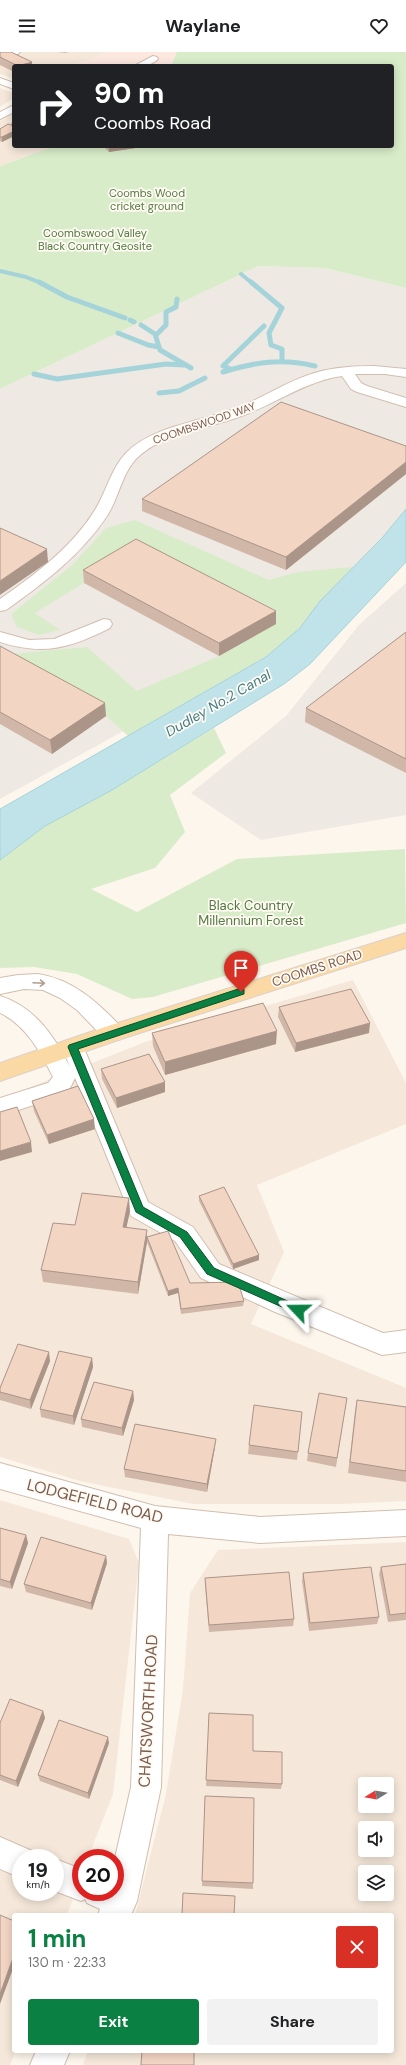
<!DOCTYPE html>
<html lang="en">
<head>
<meta charset="utf-8">
<style>
	:root { --surface:#fff; --page:#f2f2f2; --text:#202124; --muted:#757577; --accent:#0b8043 }
	body { margin:0; font-family:"DM Sans",sans-serif; background:var(--page); color:var(--text); height:100vh; display:flex; flex-direction:column; font-size:15px; white-space:nowrap }
	* { box-sizing:border-box; margin:0 }
	p { font-size:13px; color:var(--muted) }
	.icon { flex:none; width:22px; height:22px; fill:none; stroke:currentColor; stroke-width:2; stroke-linecap:round; stroke-linejoin:round }
	.map { position:relative; flex:1; overflow:hidden }
	.drawer { position:absolute; left:12px; top:1861px; width:382px; height:140px; display:flex; flex-direction:column; background:var(--surface); border-radius:4px; box-shadow:0 2px 10px #0003 }
	.drawer>* { flex:none }
	.hud { position:absolute; left:12px; top:12px; width:382px; height:84px; border-radius:4px; box-shadow:0 2px 10px #0003; background:#202124; color:#fff; overflow:hidden }
	.needle { width:26px; rotate:259deg }
	.fabs { position:absolute; left:358px; top:1725px; display:grid; gap:8px }
	.fabs a { display:grid; place-items:center; width:36px; height:36px; border-radius:4px; background:var(--surface); box-shadow:0 2px 10px #0003; font-size:20px }
	.speed { position:absolute; left:12px; top:1797px; display:flex; gap:8px; font-size:20px; font-weight:700; text-align:center }
	.speed>* { display:grid; place-content:center; width:52px; height:52px; border-radius:50%; background:var(--surface); box-shadow:0 2px 10px #0003; line-height:1 }
	.speed small { font-size:10px; font-weight:400 }
	.speed .limit { border:6px solid #d22; background:#fff; color:#111 }
	.pin { position:absolute; display:grid; place-items:center; width:34px; height:34px; color:#fff; margin:-41px -17px; border-radius:50% 50% 50% 0; rotate:-45deg; box-shadow:0 0 4px #0007 }
	.pin .icon { rotate:45deg }
	.me { position:absolute; width:44px; margin:-22px; rotate:293deg; stroke-linejoin:round; filter:drop-shadow(0 0 3px #0008) }
	.turn { display:flex; align-items:center; gap:14px; height:84px; padding:0 16px; font-size:18px }
	.turn .icon { width:52px; height:52px; stroke-width:2.5 }
	.turn b { display:block; font-size:28px; line-height:34px }
	.round { display:grid; place-items:center; flex:none; width:42px; height:42px; border-radius:4px; background:var(--page) }
	.summary { display:flex; align-items:center; justify-content:space-between; height:68px; padding:0 16px }
	h1 { font-size:24px; font-weight:700; line-height:30px; color:var(--accent) }
	.button { display:flex; gap:8px; margin-top:auto; padding:8px 16px }
	.button a { flex:1; height:46px; border-radius:4px; background:var(--accent); color:#fff; font-size:16px; font-weight:700; line-height:46px; text-align:center }
	.button a+a { background:var(--page); color:var(--text) }
	header { display:flex; justify-content:space-between; align-items:center; height:52px; padding:0 16px; background:var(--surface); font-size:18px; font-weight:700 }
	.map>svg:first-child { display:block }
</style>
</head>
<body>
<header><svg class="icon" aria-label="menu" viewBox="0 0 24 24"><path d="M4 6h16M4 12h16M4 18h16"/></svg>Waylane<svg class="icon" aria-label="heart" viewBox="0 0 24 24"><path d="M12 20l-8-8c-3-5 5-10 8-4 3-6 11-1 8 4z"/></svg></header>
<div class="map">
<svg width="406" height="2013" viewBox="0 0 406 2013">
	<rect width="100%" height="100%" fill="#fdf6ec"/>
	<!-- residential -->
	<path fill="#f5e8da" fill-rule="evenodd" d="M0 0H105L95 7 67 14H14V27L0 22Z
		M0 36 14 41V46L0 55Z
		M14 61V94H55L0 114V69Z
		M353 928 406 1031V1072L257 1133 284 1200 251 1272 406 1336V1449L342 1452H193L80 1429 0 1405V1047L148 989Z
		M0 1448 129 1487 139 1511 113 1742 88 1806H81V1826L67 1863H14V1999H16L10 2013H0ZM21 1806H55V1840H21Z
		M406 1490V2013H83L88 1999H392V1863H135L166 1742 183 1637 190 1541 218 1498ZM365 1732H387V1754H365ZM365 1776H387V1798H365ZM365 1820H387V1842H365Z"/>
	<!-- commercial -->
	<path fill="#fde8e0" d="M105 0H177L171 14H67L95 7Z"/>
	<!-- industrial -->
	<path fill="#efe9e4" d="M258 214 325 216 406 236V480L276 595 0 747V337Z
		M406 531V763L261 788 191 741 286 664 359 573Z"/>
	<!-- green -->
	<path fill="#d8ecc9" d="M177 0H406V236L325 216 258 214 0 337V114L55 94H392V14H171Z
		M135 468 269 528 297 520 353 515 320 549 300 576 266 605 128 684 106 664 0 603 87 595 137 639 219 604 275 572 84 531 35 561 60 578 39 583 17 575 11 562 71 514 106 476Z
		M214 676 226 701 170 743 185 780 155 816 91 837 137 860 237 807 405 797 406 871 153 945 132 947 77 922 34 915 0 916V808L45 774 112 738Z"/>
	<!-- water -->
	<path fill="#bfe3e8" stroke="#a5d3da" d="M406 457V510L310 612 284 632 112 738 45 774 0 808V757L266 605 300 576 320 549 382 486Z"/>
	<g fill="none" stroke-linecap="round" stroke-linejoin="round">
		<!-- stream-far1 -->
		<path stroke="#a5d3da" stroke-width="4" d="M0 219 26 225 41 231
			M241 222 252 231"/>
		<!-- stream -->
		<path stroke="#a5d3da" stroke-width="5" d="M39 230 67 245 125 266
			M251 230 282 256 269 281 271 293 282 297V310
			M130 268 134 270
			M141 273 155 282 160 298 191 316
			M118 281 148 293 159 295
			M156 283 166 273V260L176 255 177 247
			M231 317 223 314 264 274
			M223 320C256 310 281 306 315 314
			M34 322 57 327 166 312 184 313
			M159 341 179 339 205 326"/>
		<!-- minor casing -->
		<g stroke="#d1beb0" stroke-width="2">
			<path id="minor" d="M0 0H20L18 2 0 6Z
				M153 4 157 5 158 7C151 14 143 14 134 14Z
				M0 26 14 31V37L0 32Z
				M14 53V60L0 67V60Z
				M374 314 406 317V325L385 322H355L361 331 367 334 406 346V355L357 340 351 337 342 324C306 329 277 351 244 363 210 377 166 379 138 405 122 420 119 446 107 464 81 503 44 531 6 558L0 559V547C34 523 70 497 93 461 106 442 110 418 126 401 153 373 206 369 240 355 266 344 291 327 318 320 336 315 355 314 374 314Z
				M104 567 110 568 112 572 110 576C70 596 44 604 0 590V580L29 588 54 587Z
				M38 922C72 927 98 950 121 975L124 981 121 987 113 989 105 987 77 958 60 946 43 938 24 937 0 942V926L18 923Z
				M0 944C35 955 54 984 70 1015L62 995 65 989 73 987 81 989 148 1150 193 1175 219 1212 383 1281 406 1278V1300L382 1303 275 1260 201 1226 175 1189 131 1164 75 1026 69 1038 64 1043 0 1064V1046L48 1031 53 1025C41 1001 26 973 0 961Z
				M0 1411 155 1454 260 1465 406 1458V1484L260 1491 168 1482 161 1735 137 1849 131 1863H98L100 1857 87 1851 85 1847 81 1849 55 1839V1807L81 1817V1840H115V1806L131 1735 141 1476 0 1437Z
				M0 1785 32 1799 35 1806H21V1826L0 1817Z
				M36 1999H70L64 2013H30Z"/>
		</g>
		<!-- major casing -->
		<g stroke="#dad1cd" stroke-width="2">
			<path id="major" d="M406 881V896L121 987 0 1029V1011L105 975Z"/>
		</g>
		<!-- minor -->
		<use href="#minor" fill="#fff" fill-rule="evenodd"/>
		<!-- major -->
		<use href="#major" fill="#fbd9a5" fill-rule="evenodd"/>
	</g>
	<!-- wall -->
	<path fill="#d1b7a8" d="M0 0 32 10V14H14V20L0 13Z
		M57 0H68L66 1Z
		M14 69V84L2 90 0 89V77L11 73V71Z
		M103 94H149L109 100Z
		M406 394V422L286 518 142 459V447Z
		M83 518 276 572 219 604 84 531Z
		M406 580V721L305 670 306 656Z
		M0 594 106 664 52 702 0 672Z
		M279 955 369 981 295 1000 278 965Z
		M152 981 276 992 165 1023 153 994Z
		M101 1017 165 1040 117 1056 102 1027Z
		M32 1049 95 1077 49 1092 34 1059Z
		M199 1144 259 1208 233 1217 199 1149Z
		M130 1159 126 1175 147 1185 190 1231 244 1249 243 1254 181 1262 178 1241 168 1244 147 1190 138 1242 43 1230 41 1218 75 1173Z
		M92 1306 93 1315 74 1373 41 1365 40 1357Z
		M50 1309 31 1357 0 1348V1336Z
		M133 1339 134 1348 123 1384 82 1375 81 1367Z
		M347 1346 336 1415 307 1409 308 1401Z
		M357 1348 406 1355V1430L348 1421 355 1359Z
		M302 1360 297 1408 248 1402 249 1393Z
		M215 1395 207 1440 125 1425 124 1417Z
		M0 1476 26 1483 28 1491 12 1537 0 1534Z
		M106 1504 107 1511 92 1558 26 1540 24 1532Z
		M406 1512V1568L388 1570 379 1522 381 1515Z
		M303 1521 379 1565 377 1572 309 1579 302 1529Z
		M205 1526 294 1567 293 1574 209 1580 205 1533Z
		M43 1659 45 1666 18 1735 0 1728V1671Z
		M209 1661 253 1699 282 1732 281 1737 206 1734Z
		M109 1691 89 1747 40 1729 38 1723Z
		M205 1744 253 1831V1837L202 1834Z"/>
	<!-- shaded-wall -->
	<path fill="#aa9588" d="M32 10V14H18Z
		M14 79V84L2 90V85Z
		M109 94H149L109 100Z
		M406 410V422L286 518V505Z
		M47 497 48 510 0 543V529Z
		M276 559V572L219 604V591Z
		M105 651 106 664 52 702 50 688Z
		M370 971 369 981 295 1000 296 991Z
		M277 979 276 992 165 1023V1010Z
		M165 1030V1040L117 1056 116 1046Z
		M94 1067 95 1077 49 1092 47 1083Z
		M31 1090 32 1100 0 1109V1099Z
		M129 1146 130 1159 124 1187 123 1175Z
		M147 1178V1190L138 1242V1230Z
		M259 1203V1208L233 1217V1212Z
		M178 1236V1241L168 1244V1239Z
		M49 1300 50 1309 31 1357 30 1348Z
		M92 1306 93 1315 74 1373 73 1364Z
		M133 1339 134 1348 123 1384 122 1376Z
		M216 1387 215 1395 207 1440V1432Z
		M26 1483 28 1491 12 1537 10 1530Z
		M106 1504 107 1511 92 1558 91 1551Z
		M43 1659 45 1666 18 1735 16 1729Z
		M108 1685 109 1691 89 1747 88 1741Z
		M14 1903V1914L0 1952V1942Z"/>
	<!-- building -->
	<path fill="#f3d5c3" stroke="#aa9588" d="M0 0H11L32 10 18 14 0 5Z
		M8 72 14 74V79L2 85H0V77Z
		M281 350 406 394V410L286 505 142 447Z
		M0 476 47 497 0 529Z
		M136 487 276 559 219 591 83 518Z
		M406 580V707L306 656Z
		M0 594 105 651 50 688 0 660Z
		M351 937 370 971 296 991 279 955Z
		M263 951 277 979 165 1010 152 981Z
		M149 1002 165 1030 116 1046 101 1017Z
		M78 1034 94 1067 47 1083 32 1049Z
		M17 1055 31 1090 0 1099V1060Z
		M224 1135 259 1203 233 1212 199 1144Z
		M82 1141 129 1146 123 1175 147 1178 138 1230 41 1218 53 1171 75 1173Z
		M168 1179 190 1231 238 1230 244 1249 181 1257 178 1236 168 1239 147 1185Z
		M18 1292 49 1300 30 1348 0 1340V1336Z
		M59 1299 92 1306 73 1364 40 1357Z
		M94 1330 133 1339 122 1376 81 1367Z
		M319 1341 347 1346 337 1406 308 1401Z
		M357 1348 406 1355V1419L350 1410Z
		M254 1353 302 1360 298 1400 249 1393Z
		M135 1372 216 1387 207 1432 124 1417Z
		M0 1476 26 1483 10 1530 0 1527Z
		M41 1485 106 1504 91 1551 24 1532Z
		M406 1512V1561L390 1563 381 1515Z
		M371 1515 379 1565 310 1571 303 1521Z
		M289 1520 294 1567 209 1573 205 1526Z
		M10 1647 43 1659 16 1729 0 1723V1671Z
		M209 1661 253 1663V1699L282 1700V1732L206 1728Z
		M59 1668 108 1685 88 1741 38 1723Z
		M205 1744 254 1746 253 1831 202 1829Z
		M183 1841 235 1844 234 1863H182Z
		M0 1863 14 1869V1903L0 1942Z
		M142 1999H194V2013H141Z"/>
	<!-- one-way arrows -->
	<defs><path id="oneway-shaft" d="M-6 0H5M1.5-3L5.5 0L1.5 3" fill="none" stroke-width="1.6" stroke-linecap="round" stroke-linejoin="round"/></defs>
	<use stroke="#af9d94" href="#oneway-shaft" transform="translate(39 931) rotate(3)"/>
	<!-- route -->
	<path fill="#0b8043" stroke="#07532c" d="M241 936 244 937V942L78 997 143 1155 187 1180 214 1216 301 1255 303 1258 298 1262 207 1222 180 1185 136 1160 68 995 69 993Z"/>
	<g text-anchor="middle" dominant-baseline="central" stroke-width="3.5" stroke-linejoin="round" paint-order="stroke">
		<!-- far-park labels -->
		<g font-size="11" fill="#537a41" stroke="#fffaf3">
			<text x="147" y="141">Coombs Wood<tspan x="147" dy="13">cricket ground</tspan></text>
			<text x="95" y="181">Coombswood Valley<tspan x="95" dy="13">Black Country Geosite</tspan></text>
		</g>
		<!-- far-street labels -->
		<g font-size="11" fill="#7a5c4d" stroke="#fffaf3">
			<text transform="translate(204 371) rotate(-19)">COOMBSWOOD WAY</text>
		</g>
		<!-- park labels -->
		<g font-size="13" fill="#537a41" stroke="#fffaf3">
			<text x="251" y="853">Black Country<tspan x="251" dy="15">Millennium Forest</tspan></text>
		</g>
		<!-- street labels -->
		<g font-size="13" fill="#7a5c4d" stroke="#fffaf3">
			<text transform="translate(317 916) rotate(-18)">COOMBS ROAD</text>
		</g>
		<!-- water labels -->
		<g font-size="14" font-style="italic" fill="#437c86" stroke="#fffaf3">
			<text transform="translate(218 651) rotate(-30)">Dudley No.2 Canal</text>
		</g>
		<!-- near-street labels -->
		<g font-size="16" fill="#7a5c4d" stroke="#fffaf3">
			<text transform="translate(95 1449) rotate(14)">LODGEFIELD ROAD</text>
			<text transform="translate(148 1659) rotate(-87)">CHATSWORTH ROAD</text>
		</g>
	</g>
</svg>
<div class="fabs">
<a><svg class="needle" viewBox="-14 -14 28 28"><path d="M0-13l5 13h-10z" fill="#e53935"/><path d="M0 13l5-13h-10z" fill="#757577"/></svg></a>
<a><svg class="icon" aria-label="sound" viewBox="0 0 24 24"><path d="M4 9h4l5-4v14l-5-4H4zM17 9q2 3 0 6"/></svg></a>
<a><svg class="icon" aria-label="layers" viewBox="0 0 24 24"><path d="M12 4l9 5-9 5-9-5zM3 14l9 5 9-5"/></svg></a>
</div>
<div class="speed"><div>19<small>km/h</small></div><div class="limit">20</div></div>
<div class="pin" style="left:241px;top:940px;background:#d93025"><svg class="icon" aria-label="arrive" viewBox="0 0 24 24"><path d="M6 21V4h12l-3 4 3 4H6"/></svg></div>
<svg class="me" style="left:298px;top:1258px" viewBox="-20 -20 40 40"><path d="M0-17L14 15 0 8-14 15z" fill="#0b8043" stroke="#fff" stroke-width="4"/></svg>
<div class="hud">
<div class="turn"><svg class="icon" aria-label="right" viewBox="0 0 24 24"><path d="M7 20v-9h11M14 6l5 5-5 5"/></svg><div><b>90 m</b>Coombs Road</div></div>
</div>
<section class="drawer">
<div class="summary"><div><h1>1 min</h1><p>130 m · 22:33</p></div><a class="round" style="background:#d93025;color:#fff"><svg class="icon" aria-label="close" viewBox="0 0 24 24"><path d="M6 6l12 12M18 6L6 18"/></svg></a></div>
<div class="button"><a>Exit</a><a>Share</a></div>
</section>
</div>
</body>
</html>
